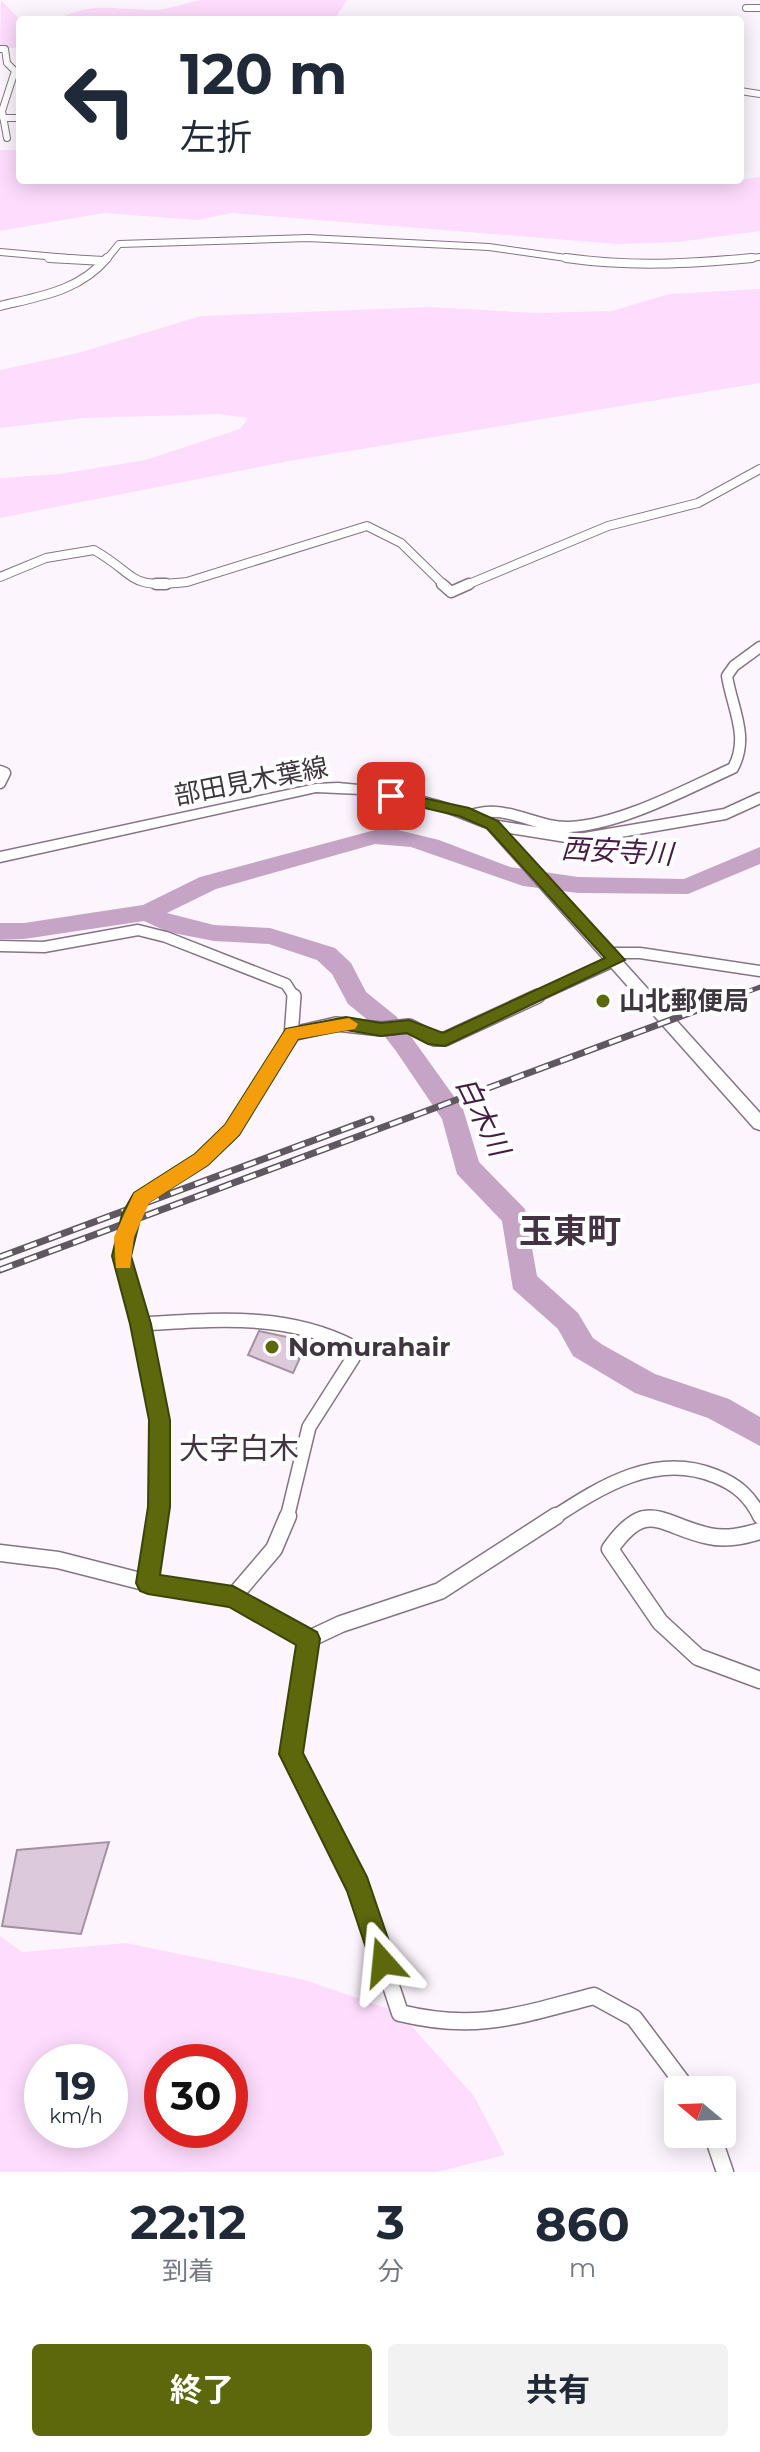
<!DOCTYPE html>
<html lang="ja">
<head>
<meta charset="utf-8">
<style>
	:root { --surface:#fff; --page:#f2f2f3; --text:#1f2937; --muted:#747a83; --accent:#5d680c }
	body { margin:0; font-family:Montserrat,"Noto Sans JP",sans-serif; background:var(--page); color:var(--text); height:100vh; display:flex; flex-direction:column; font-size:30px; white-space:nowrap }
	* { box-sizing:border-box; margin:0 }
	p { font-size:26px; color:var(--muted) }
	.icon { flex:none; width:44px; height:44px; fill:none; stroke:currentColor; stroke-width:2; stroke-linecap:round; stroke-linejoin:round }
	.map { position:relative; height:2172px; overflow:hidden }
	.side { display:flex; flex-direction:column; background:var(--surface); flex:1 }
	.side>* { flex:none }
	.top-card { position:absolute; left:16px; top:16px; width:728px; height:168px; border-radius:8px; box-shadow:0 4px 20px #0003; background:#fff; color:var(--text); overflow:hidden }
	.needle { width:52px; rotate:289deg }
	.tools { position:absolute; left:664px; top:2076px; display:grid; gap:16px }
	.tools a { display:grid; place-items:center; width:72px; height:72px; border-radius:8px; background:var(--surface); box-shadow:0 4px 20px #0003; font-size:40px }
	.speed { position:absolute; left:24px; top:2044px; display:flex; gap:16px; font-size:40px; font-weight:700; text-align:center }
	.speed>* { display:grid; place-content:center; width:104px; height:104px; border-radius:50%; background:var(--surface); box-shadow:0 4px 20px #0003; line-height:1 }
	.speed small { font-size:20px; font-weight:400 }
	.speed .limit { border:12px solid #d22; background:#fff; color:#111 }
	.pin { position:absolute; display:grid; place-items:center; width:68px; height:68px; color:#fff; margin:-34px; border-radius:16px; box-shadow:0 4px 12px #0006 }
	.me { position:absolute; width:88px; margin:-44px; rotate:342deg; stroke-linejoin:round; filter:drop-shadow(0 0 6px #0008) }
	.turn { display:flex; align-items:center; gap:28px; height:168px; padding:0 32px; font-size:36px }
	.turn .icon { width:104px; height:104px; stroke-width:2.5 }
	.turn b { display:block; font-size:56px; line-height:68px }
	.eta { display:flex; justify-content:space-evenly; align-items:center; height:136px; text-align:center }
	.eta b { font-size:48px; font-weight:700; line-height:56px }
	.button { display:flex; gap:16px; margin-top:auto; padding:16px 32px }
	.button a { flex:1; height:92px; border-radius:8px; background:var(--accent); color:#fff; font-size:32px; font-weight:700; line-height:92px; text-align:center }
	.button a+a { background:var(--page); color:var(--text) }
	.map>svg:first-child { display:block }
</style>
</head>
<body>
<div class="map">
<svg width="760" height="2172" viewBox="0 0 760 2172">
	<rect width="100%" height="100%" fill="#fdf5fd"/>
	<!-- green -->
	<path fill="#fedcfd" fill-rule="evenodd" d="M1 0 20 20V48H0Z
		M200 0H347L334 20H57C93 0 115 11 156 10 170 9 186 3 200 0Z
		M0 150H20V180H740L760 177V231L678 242 617 244 232 213 197 220 104 213 0 231Z
		M760 289V383L295 460 0 518V478L59 474 145 460 240 429 248 418 219 414 84 418 0 428V370L78 353 201 316 429 307 536 313 612 311 669 294Z
		M0 1936 22 1952 126 1943 305 1980 400 2013 474 2096 505 2155 437 2172H0ZM42 2062H110V2130H42ZM162 2062H230V2130H162Z"/>
	<g fill="none" stroke-linecap="round" stroke-linejoin="round">
		<!-- river -->
		<path fill="#c6a4c6" fill-rule="evenodd" d="M394 829 439 840 510 867 578 877 684 879 760 847V864L688 894 578 893 523 886 411 847 375 844 216 889 167 913 214 925 270 928 335 948 351 963 366 992 397 1017 463 1109 479 1162 525 1209 537 1276 578 1313 593 1338 603 1345 655 1374 729 1399 760 1417V1446L708 1418 635 1393 573 1356 558 1329 513 1289 502 1221 457 1174 442 1119 396 1051 379 1029 348 1004 332 974 317 960 269 944 214 941 168 932 144 921 24 939H0V923H24L143 905 200 877 375 830Z"/>
	</g>
	<!-- building -->
	<path fill="#dcc9db" stroke="#a391a2" stroke-width="2" d="M259 1331 296 1339 289 1355 300 1358 293 1373 248 1355Z
		M109 1842 81 1934 2 1926 17 1850Z"/>
	<g fill="none" stroke-linecap="round" stroke-linejoin="round">
		<!-- minor-far4 casing -->
		<g stroke="#867485" stroke-width="8">
			<path id="minor-far4" d="M746 8H760
				M0 49H5L7 63 15 71 2 111 7 138
				M740 91 760 94
				M3 118H20
				M0 252 91 260
				M106 260 119 244 308 238 489 247 580 260
				M732 260 760 257"/>
		</g>
		<!-- minor-far3 casing -->
		<g stroke="#867485" stroke-width="10">
			<path id="minor-far3" d="M49 258 104 261
				M566 258C630 267 688 264 752 258
				M0 306C41 296 79 291 107 258
				M0 577 46 558 94 550C139 576 126 589 187 582L367 526 401 543 445 586
				M464 586 608 526 698 503 760 469"/>
		</g>
		<!-- minor-far2 casing -->
		<g stroke="#867485" stroke-width="13">
			<path id="minor-far2" d="M156 584H166
				M442 584 451 592 469 584
				M0 771 5 773 0 783
				M472 815C506 803 535 828 569 827 620 825 687 789 733 768 750 737 732 708 727 676L734 666 760 647
				M492 825 579 839 725 814 760 798
				M0 946 44 947 138 930 166 937 286 984 295 998
				M609 953H640L760 971
				M533 998 616 960"/>
		</g>
		<!-- minor-far1 casing -->
		<g stroke="#867485" stroke-width="16">
			<path id="minor-far1" d="M292 1034 336 1024 381 1029 409 1026 435 1039H445L538 996
				M140 1324C213 1320 286 1312 353 1347V1358L309 1427 287 1518
				M157 1518 160 1420 122 1256 124 1237 141 1198 201 1159 232 1130 291 1037 294 996
				M553 1518C602 1486 656 1452 715 1476 736 1484 750 1496 760 1517
				M642 1518H656"/>
		</g>
		<!-- minor casing -->
		<g stroke="#867485" stroke-width="19">
			<path id="minor" d="M556 1516 440 1591 341 1624 309 1639 291 1754 358 1886 400 2013C477 2032 520 2015 594 1996L634 2018 688 2090
				M760 1531C743 1536 726 1540 709 1536 661 1526 647 1496 610 1549L660 1622 698 1657 760 1680
				M0 1553 58 1560 148 1583 233 1597 309 1639
				M148 1583 158 1516
				M233 1597 274 1549 288 1516
				M712 2134 725 2172"/>
		</g>
		<!-- secondary casing -->
		<g stroke="#867485" stroke-width="3">
			<path id="secondary" d="M338 783C394 787 446 800 497 822L760 1113V1130L754 1128 487 828 446 812 406 801 361 794 316 792 0 862V852L316 784Z"/>
		</g>
		<!-- minor-far4 -->
		<use href="#minor-far4" stroke="#fff" stroke-width="6"/>
		<!-- minor-far3 -->
		<use href="#minor-far3" stroke="#fff" stroke-width="8"/>
		<!-- minor-far2 -->
		<use href="#minor-far2" stroke="#fff" stroke-width="10"/>
		<!-- minor-far1 -->
		<use href="#minor-far1" stroke="#fff" stroke-width="13"/>
		<!-- minor -->
		<use href="#minor" stroke="#fff" stroke-width="16"/>
		<!-- secondary -->
		<use href="#secondary" fill="#fff" fill-rule="evenodd"/>
		<!-- rail-far1 casing -->
		<g stroke="#605860" stroke-width="5">
			<path id="rail-far1" d="M730 998 760 987"/>
		</g>
		<!-- rail casing -->
		<g stroke="#605860" stroke-width="7">
			<path id="rail" d="M0 1257 371 1119
				M0 1270 735 996"/>
		</g>
		<!-- rail-far1 -->
		<use href="#rail-far1" stroke="#fff" stroke-width="3" stroke-dasharray="8" stroke-linecap="butt"/>
		<!-- rail -->
		<use href="#rail" stroke="#fff" stroke-width="4" stroke-dasharray="13" stroke-linecap="butt"/>
	</g>
	<!-- route -->
	<path fill="#5d680c" stroke="#3c4408" stroke-width="2" d="M391 791 469 808 498 821 625 960 445 1046 428 1044 407 1033 381 1036 346 1030 298 1039 239 1135 208 1165 148 1203 141 1215 131 1256 151 1324 170 1420V1507L160 1575 233 1586 317 1632 320 1639 303 1753 367 1877 396 1962 393 1972 383 1975 374 1972 347 1891 279 1754 296 1645 229 1607 148 1594 140 1591 136 1583 148 1507 149 1420 130 1324 112 1256 122 1214 134 1193 195 1154 225 1125 286 1029 346 1017 381 1023 409 1020 443 1033 605 958 487 828 459 816 386 799V792Z"/>
	<!-- slow -->
	<path fill="#f59e0b" d="M349 1018 358 1024 355 1029 298 1039 239 1135 208 1165 149 1203 134 1237 130 1268H116L114 1237 134 1193 195 1154 225 1125 286 1029Z"/>
	<!-- markers -->
	<g fill="#5d680c" stroke="#fff" stroke-width="3">
		<circle cx="603" cy="1001" r="8"/>
		<circle cx="272" cy="1347" r="8"/>
	</g>
	<g text-anchor="middle" dominant-baseline="central" stroke-width="8" stroke-linejoin="round" paint-order="stroke">
		<!-- street labels -->
		<g font-size="26" fill="#3f373f" stroke="#fff">
			<text transform="translate(251 781) rotate(-11)">部田見木葉線</text>
		</g>
		<!-- poi labels -->
		<g font-size="26" font-weight="bold" fill="#3f373f" stroke="#fff" text-anchor="start">
			<text x="619" y="1001">山北郵便局</text>
			<text x="288" y="1347">Nomurahair</text>
		</g>
		<!-- water labels -->
		<g font-size="28" font-style="italic" fill="#461c47" stroke="#fff">
			<text transform="translate(617 851) rotate(3)">西安寺川</text>
			<text transform="translate(483 1116) rotate(64)">白木川</text>
		</g>
		<!-- quarter labels -->
		<g font-size="30" fill="#433343" stroke="#fff">
			<text x="239" y="1448">大字白木</text>
		</g>
		<!-- district labels -->
		<g font-size="34" font-weight="bold" fill="#433343" stroke="#fff">
			<text x="570" y="1231">玉東町</text>
		</g>
	</g>
</svg>
<div class="tools">
<a><svg class="needle" viewBox="-14 -14 28 28"><path d="M0-13l5 13h-10z" fill="#e53935"/><path d="M0 13l5-13h-10z" fill="#747a83"/></svg></a>
</div>
<div class="speed"><div>19<small>km/h</small></div><div class="limit">30</div></div>
<div class="pin" style="left:391px;top:796px;background:#d93025"><svg class="icon" aria-label="arrive" viewBox="0 0 24 24"><path d="M6 21V4h12l-3 4 3 4H6"/></svg></div>
<svg class="me" style="left:383px;top:1962px" viewBox="-20 -20 40 40"><path d="M0-17L14 15 0 8-14 15z" fill="#5d680c" stroke="#fff" stroke-width="4"/></svg>
<div class="top-card">
<div class="turn"><svg class="icon" aria-label="left" viewBox="0 0 24 24"><path d="M17 20v-9H6M10 6l-5 5 5 5"/></svg><div><b>120 m</b>左折</div></div>
</div>
</div>
<section class="side">
<div class="eta">
<div><b>22:12</b><p>到着</p></div>
<div><b>3</b><p>分</p></div>
<div><b>860</b><p>m</p></div>
</div>
<div class="button"><a>終了</a><a>共有</a></div>
</section>
</body>
</html>
